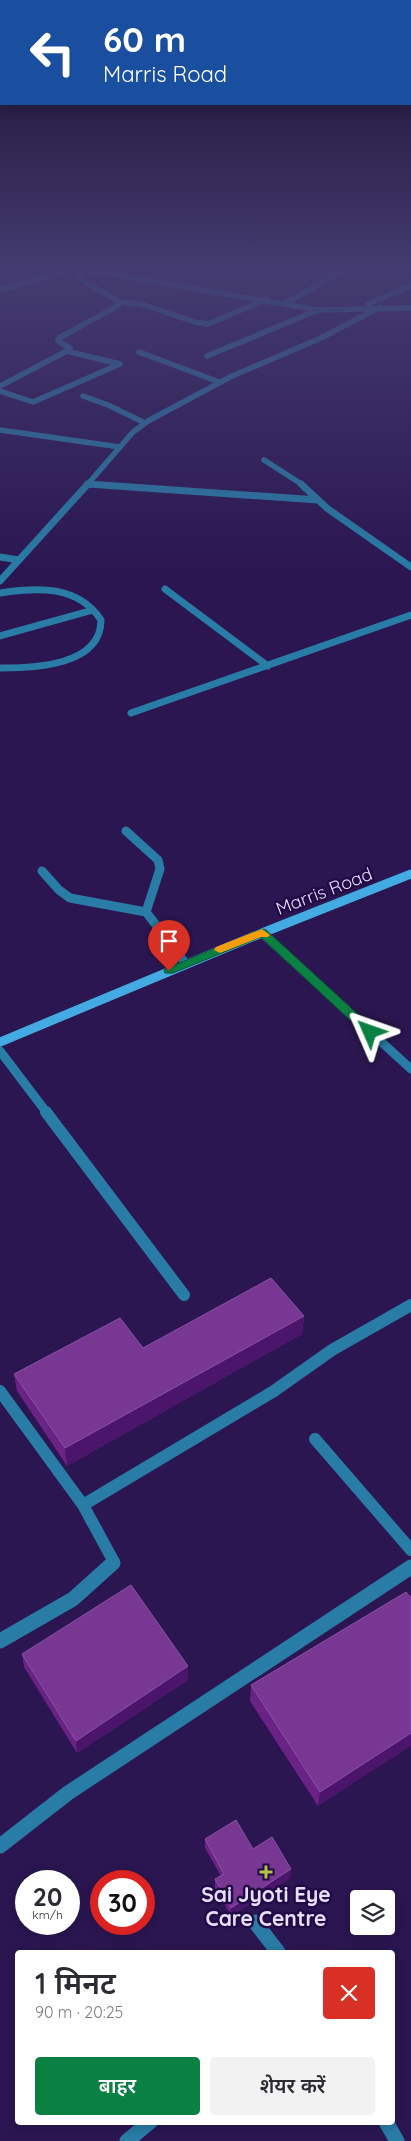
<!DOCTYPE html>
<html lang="hi">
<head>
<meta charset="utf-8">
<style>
	:root { --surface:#fff; --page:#f2f2f3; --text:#2b2b33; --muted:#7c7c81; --accent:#0b8043 }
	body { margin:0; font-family:Quicksand,"Noto Sans Devanagari",sans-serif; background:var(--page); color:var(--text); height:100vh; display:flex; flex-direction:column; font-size:19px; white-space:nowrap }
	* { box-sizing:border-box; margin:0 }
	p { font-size:16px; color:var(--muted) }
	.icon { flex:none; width:28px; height:28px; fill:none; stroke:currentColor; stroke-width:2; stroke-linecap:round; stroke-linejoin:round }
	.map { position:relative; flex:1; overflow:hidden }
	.drawer { position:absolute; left:15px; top:1950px; width:380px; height:175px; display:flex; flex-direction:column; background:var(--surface); border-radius:5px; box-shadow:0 2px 12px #0003 }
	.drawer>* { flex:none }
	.guide { position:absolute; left:0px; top:0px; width:411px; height:105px; box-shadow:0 2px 12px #0003; background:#1a4fa0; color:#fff; overflow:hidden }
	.fabs { position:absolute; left:350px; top:1890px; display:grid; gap:10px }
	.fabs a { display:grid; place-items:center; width:45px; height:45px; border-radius:5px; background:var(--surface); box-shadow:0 2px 12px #0003; font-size:25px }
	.speed { position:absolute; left:15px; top:1870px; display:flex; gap:10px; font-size:25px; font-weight:700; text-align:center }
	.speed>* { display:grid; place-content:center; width:65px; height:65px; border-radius:50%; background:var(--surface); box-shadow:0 2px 12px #0003; line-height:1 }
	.speed small { font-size:12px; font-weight:400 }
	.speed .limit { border:8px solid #d22; background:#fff; color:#111 }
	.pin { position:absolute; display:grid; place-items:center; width:42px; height:42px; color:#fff; margin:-51px -21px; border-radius:50% 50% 50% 0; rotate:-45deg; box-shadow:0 0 5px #0007 }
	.pin .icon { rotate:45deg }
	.me { position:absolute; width:55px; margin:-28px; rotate:313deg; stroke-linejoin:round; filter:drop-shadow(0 0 4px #0008) }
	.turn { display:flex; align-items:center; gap:18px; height:105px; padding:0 20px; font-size:22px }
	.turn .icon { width:65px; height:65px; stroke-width:2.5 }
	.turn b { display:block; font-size:35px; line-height:42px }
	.round { display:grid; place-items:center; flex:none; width:52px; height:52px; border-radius:5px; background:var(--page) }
	.head { display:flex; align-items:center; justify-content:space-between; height:85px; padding:0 20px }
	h1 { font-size:30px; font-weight:600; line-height:38px }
	.cta { display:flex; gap:10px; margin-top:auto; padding:10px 20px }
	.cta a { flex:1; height:58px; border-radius:5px; background:var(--accent); color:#fff; font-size:20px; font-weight:600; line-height:58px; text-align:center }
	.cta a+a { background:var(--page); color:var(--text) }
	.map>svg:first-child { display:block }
</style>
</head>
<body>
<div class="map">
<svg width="411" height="2141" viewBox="0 0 411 2141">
	<rect width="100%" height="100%" fill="#2b1651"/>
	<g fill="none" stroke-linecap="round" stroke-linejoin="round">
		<!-- lane-far3 -->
		<path stroke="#287ca6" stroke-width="5.5" d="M0 430 120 447"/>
		<!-- lane-far2 -->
		<path stroke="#287ca6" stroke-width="7" d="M0 557 19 560
			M0 581 87 485
			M165 589 268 666
			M0 593C37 587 78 585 101 620 101 666 34 668 0 668
			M0 636 93 610
			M131 713 411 615"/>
		<!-- lane-far1 -->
		<path stroke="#287ca6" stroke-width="9" d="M126 831 158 860 160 869 146 912 186 964
			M42 871 59 890 70 898 146 912
			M0 1051 47 1113"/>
		<!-- lane -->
		<path stroke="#287ca6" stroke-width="12" d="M46 1112 184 1295"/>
		<!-- street-far4 -->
		<path stroke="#287ca6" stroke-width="5.5" d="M87 270 318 310 411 308
			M320 270 337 274
			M0 290 69 270
			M120 302 141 304 195 322 208 324 267 299
			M286 303 345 270
			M368 304 411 286
			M139 352 219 382
			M207 356 318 310
			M0 386 63 353 70 348 58 341 59 338 119 305 120 302 83 281 77 270
			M0 391 33 402 120 364 66 351
			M83 396 108 405 145 423
			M264 460 303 485
			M91 485H87L133 432 148 421 230 377 321 338 380 307"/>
		<!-- street-far3 -->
		<path stroke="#287ca6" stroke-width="7" d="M88 484 318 500
			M301 484 328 509 411 567"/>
		<!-- street-far2 -->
		<path stroke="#287ca6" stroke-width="9" d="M262 933 411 1069"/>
		<!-- street-far1 -->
		<path stroke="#287ca6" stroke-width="12" d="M0 1391 83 1505 114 1562 112 1564
			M315 1439 411 1550
			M83 1505 274 1391 332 1350 411 1305"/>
		<!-- street -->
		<path stroke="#287ca6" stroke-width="15" d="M0 1641 73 1599 113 1563
			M0 1846 68 1793 411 1567
			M255 1922 278 1952
			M386 2122 397 2141
			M127 2141 150 2122"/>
		<!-- secondary -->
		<path stroke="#43abe1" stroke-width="9" d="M0 1042 262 933 411 874"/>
	</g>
	<!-- wall -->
	<path fill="#6a2285" d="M304 1316 302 1334 67 1466 17 1391 14 1374Z
		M406 1592 318 1806 250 1701 251 1685Z
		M22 1654 188 1680 77 1753 24 1667Z
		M205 1839 253 1849 291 1869 290 1878 231 1916 215 1888V1879L221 1876 205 1848Z"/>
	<!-- shaded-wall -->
	<path fill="#4b156b" d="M304 1316 302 1334 67 1466 65 1448Z
		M188 1666V1680L77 1753 76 1741Z
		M411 1733V1746L318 1806 320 1792Z
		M291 1869 290 1878 231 1916V1908Z"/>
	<!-- building -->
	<path fill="#783792" stroke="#8951a3" d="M271 1278 304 1316 65 1448 14 1374 120 1318 143 1348Z
		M131 1585 188 1666 76 1741 22 1654Z
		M406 1592 411 1598V1733L320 1792 251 1685Z
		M236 1820 253 1849 272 1837 291 1869 231 1908 215 1879 224 1874 205 1839Z"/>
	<!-- sky -->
	<linearGradient id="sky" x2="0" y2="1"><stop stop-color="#180c2d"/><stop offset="0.47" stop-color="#443c70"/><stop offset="1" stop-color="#443c70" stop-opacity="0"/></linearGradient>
	<rect width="411" height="570" fill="url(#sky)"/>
	<!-- route -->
	<path fill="#0b8043" stroke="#07532c" d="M262 929 266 930 374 1029 376 1032 374 1035H366L261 937 173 973H165L164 971 165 969Z"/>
	<!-- slow -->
	<path fill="#f59e0b" d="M262 929 270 935 268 937H261L220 953 214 950 216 947Z"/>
	<!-- markers -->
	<path fill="#b4c24a" stroke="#220a46" stroke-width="2" d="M263.5 1864.5h5v5h5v5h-5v5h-5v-5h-5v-5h5z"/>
	<g text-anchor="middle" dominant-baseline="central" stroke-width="5" stroke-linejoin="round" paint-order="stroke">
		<!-- street labels -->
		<g font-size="18" fill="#e6e0fe" stroke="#220a46">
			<text transform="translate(324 891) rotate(-21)">Marris Road</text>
		</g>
		<!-- near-poi labels -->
		<g font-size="21" font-weight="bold" fill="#e6e0fe" stroke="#220a46">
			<text x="266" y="1894">Sai Jyoti Eye<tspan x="266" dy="24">Care Centre</tspan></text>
		</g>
	</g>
</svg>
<div class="fabs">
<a><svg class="icon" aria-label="layers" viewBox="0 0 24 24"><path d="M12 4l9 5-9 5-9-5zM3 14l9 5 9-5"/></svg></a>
</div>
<div class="speed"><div>20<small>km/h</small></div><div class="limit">30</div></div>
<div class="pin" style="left:169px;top:971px;background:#d93025"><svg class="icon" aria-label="arrive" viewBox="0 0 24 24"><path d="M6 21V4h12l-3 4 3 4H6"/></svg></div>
<svg class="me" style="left:370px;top:1032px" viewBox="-20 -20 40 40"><path d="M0-17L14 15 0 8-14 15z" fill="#0b8043" stroke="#fff" stroke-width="4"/></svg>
<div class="guide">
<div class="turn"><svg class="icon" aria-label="left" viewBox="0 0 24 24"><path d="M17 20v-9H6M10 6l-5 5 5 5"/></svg><div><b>60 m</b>Marris Road</div></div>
</div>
<section class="drawer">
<div class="head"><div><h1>1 मिनट</h1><p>90 m · 20:25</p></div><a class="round" style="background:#d93025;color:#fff"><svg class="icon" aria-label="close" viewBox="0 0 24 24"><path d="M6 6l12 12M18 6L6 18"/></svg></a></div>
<div class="cta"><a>बाहर</a><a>शेयर करें</a></div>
</section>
</div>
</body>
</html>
